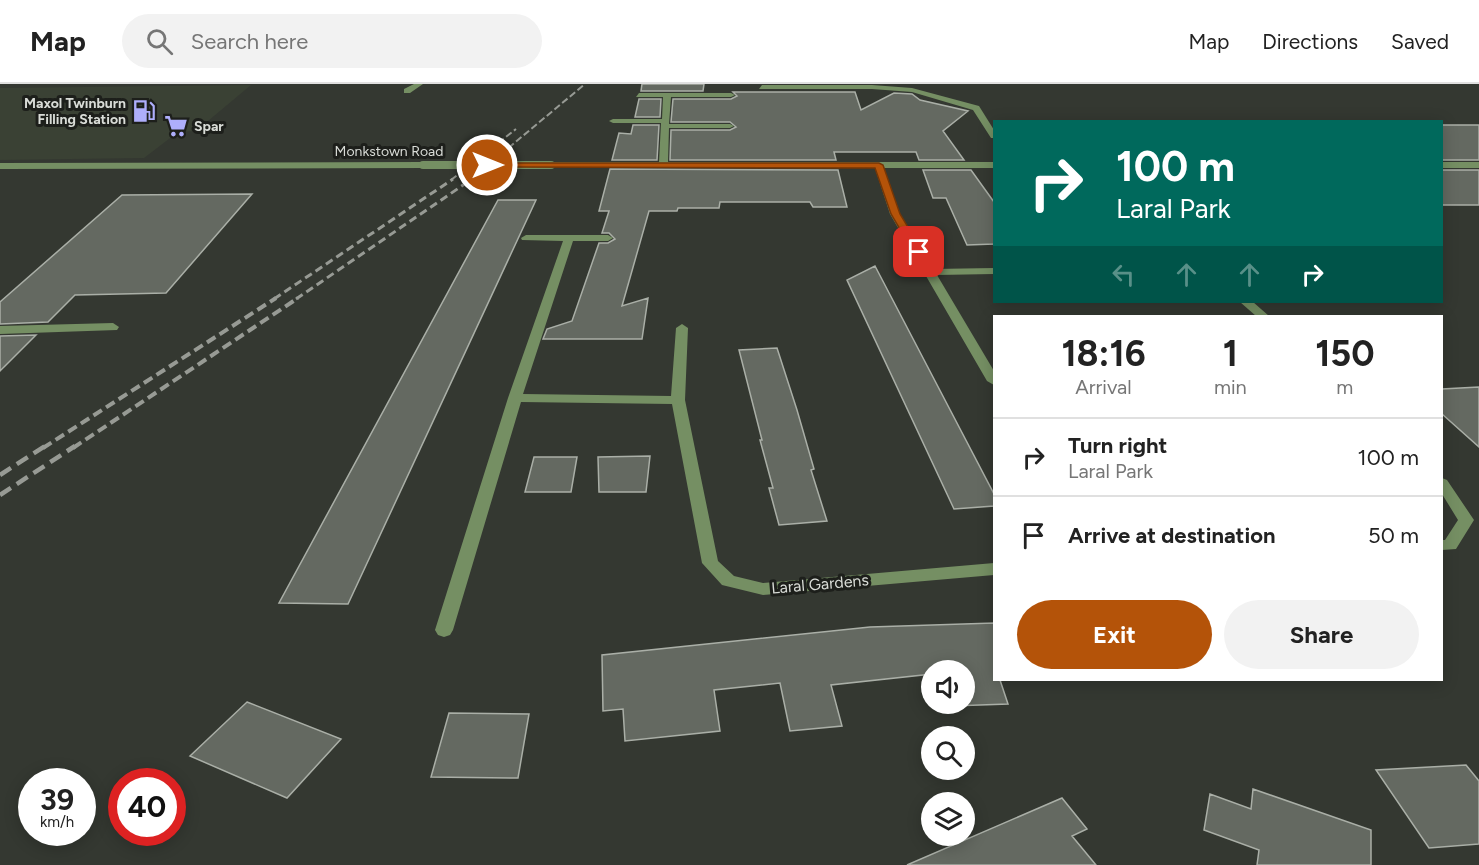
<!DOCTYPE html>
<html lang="en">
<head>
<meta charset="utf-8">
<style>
	:root { --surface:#fff; --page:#f2f2f2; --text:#222; --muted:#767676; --line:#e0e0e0; --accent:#b45309 }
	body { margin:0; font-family:Figtree,sans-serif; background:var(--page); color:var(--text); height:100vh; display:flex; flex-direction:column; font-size:22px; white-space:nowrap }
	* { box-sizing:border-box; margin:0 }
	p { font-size:20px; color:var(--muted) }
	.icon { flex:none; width:33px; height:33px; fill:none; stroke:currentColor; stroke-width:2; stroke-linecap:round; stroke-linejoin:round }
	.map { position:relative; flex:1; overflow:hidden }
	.drawer { position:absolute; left:993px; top:231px; width:450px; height:366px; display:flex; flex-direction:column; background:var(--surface); border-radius:0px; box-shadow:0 3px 15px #0003 }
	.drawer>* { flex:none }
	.hud { position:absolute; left:993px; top:36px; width:450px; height:183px; border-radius:0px; box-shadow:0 3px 15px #0003; background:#00695c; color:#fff; overflow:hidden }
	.controls { position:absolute; left:921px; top:576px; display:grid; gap:12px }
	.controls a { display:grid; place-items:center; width:54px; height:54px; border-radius:50%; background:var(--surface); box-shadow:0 3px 15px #0003; font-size:30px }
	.speed { position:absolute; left:18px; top:684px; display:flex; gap:12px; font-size:30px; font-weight:700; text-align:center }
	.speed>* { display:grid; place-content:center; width:78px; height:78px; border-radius:50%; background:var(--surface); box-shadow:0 3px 15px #0003; line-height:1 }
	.speed small { font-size:15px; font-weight:400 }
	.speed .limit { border:9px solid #d22; background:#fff; color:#111 }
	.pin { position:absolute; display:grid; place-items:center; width:51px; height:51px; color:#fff; margin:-26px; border-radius:12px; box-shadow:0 3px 9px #0006 }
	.me { position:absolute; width:66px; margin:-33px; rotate:90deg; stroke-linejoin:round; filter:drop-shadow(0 0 4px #0008) }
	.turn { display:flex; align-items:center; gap:21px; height:126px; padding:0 24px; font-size:27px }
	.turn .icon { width:78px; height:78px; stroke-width:2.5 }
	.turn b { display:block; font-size:42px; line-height:51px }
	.lanes { display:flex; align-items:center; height:57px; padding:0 24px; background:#0003; justify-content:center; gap:30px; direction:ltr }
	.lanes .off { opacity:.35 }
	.eta { display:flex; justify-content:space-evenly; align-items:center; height:102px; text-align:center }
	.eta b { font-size:36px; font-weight:700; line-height:42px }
	.action { display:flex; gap:12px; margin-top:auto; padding:12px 24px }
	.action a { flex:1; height:69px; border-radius:36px; background:var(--accent); color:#fff; font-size:24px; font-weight:700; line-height:69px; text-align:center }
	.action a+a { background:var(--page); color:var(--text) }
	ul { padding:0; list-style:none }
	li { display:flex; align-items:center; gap:18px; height:78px; padding:0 24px; border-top:2px solid var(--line) }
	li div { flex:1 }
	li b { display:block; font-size:22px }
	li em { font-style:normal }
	header { display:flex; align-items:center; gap:36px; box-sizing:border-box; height:84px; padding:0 30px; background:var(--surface); border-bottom:2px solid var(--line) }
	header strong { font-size:28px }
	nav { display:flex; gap:33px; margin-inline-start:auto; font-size:21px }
	.search { width:420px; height:54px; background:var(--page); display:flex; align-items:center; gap:15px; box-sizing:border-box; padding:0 21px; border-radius:33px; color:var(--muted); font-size:22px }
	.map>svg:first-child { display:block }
</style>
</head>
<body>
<header>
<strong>Map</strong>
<div class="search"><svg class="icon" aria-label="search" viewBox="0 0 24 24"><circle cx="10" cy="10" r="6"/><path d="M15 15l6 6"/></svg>Search here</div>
<nav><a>Map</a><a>Directions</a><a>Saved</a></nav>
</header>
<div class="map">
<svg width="1479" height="781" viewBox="0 0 1479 781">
	<rect width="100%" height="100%" fill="#343831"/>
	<!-- built -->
	<path fill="#3a4134" d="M251 1 196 47 178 48 144 74 0 76V4Z"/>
	<!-- building -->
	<path fill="#646961" stroke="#aaafa7" stroke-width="1.5" d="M642 0H704L703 7H641Z
		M733 8H855L861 26 894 9 912 10 920 16 968 27 943 47 964 76H919L916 68H834L836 76H670L671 46H730L736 43 730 38H671L673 15H731L737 12Z
		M639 15H661L660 33H635Z
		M633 41H659L657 76H612L619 49 631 50Z
		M1442 41H1479V76H1442Z
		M610 85 838 86 847 123H813L810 118H720L719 124H678L677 127H649L622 222 648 214 642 255H543L547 245 572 237 599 159H608L615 155 609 149H602L609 127H599Z
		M923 86H971L994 118V160L967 161 946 114H933Z
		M1442 86H1479V121H1442Z
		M252 110 166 209 75 211 48 238 0 240V218L122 111Z
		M498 116H536L348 520 279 519Z
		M875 182 994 410V422L954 425 847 196Z
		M36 251 0 287V252Z
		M777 264 797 326 814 385 811 386 827 437 779 441 769 404H773L760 356H762L739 266Z
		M1479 303V363L1442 330V305Z
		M650 372 646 408H599L598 373Z
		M534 373H577L571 408H525Z
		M994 539V596H1000L1008 620 951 622 950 620H964V586H932V590L831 601 842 642 790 647 780 599 714 606 720 647 625 657 623 625 603 627 602 571 870 543Z
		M247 618 341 655 287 714 190 672Z
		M449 629 529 630 518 694 431 693Z
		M1466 681 1479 697V760L1429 764 1376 686Z
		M1253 705 1371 746V781H1257L1259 766 1204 746 1210 710 1251 725Z
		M1062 714 1087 745 1072 752 1096 781H907Z"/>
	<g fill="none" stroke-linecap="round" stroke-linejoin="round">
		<!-- minor -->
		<path fill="#758f63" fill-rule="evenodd" d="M414 0H423L410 9H404V5Z
			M762 1H872L912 4 979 22 994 46V54H991L973 26 912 8 872 5H759Z
			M639 9H731L735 11 731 13H671L669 40H730L734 42 730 44H669L668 78H994V84H884L900 130 933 185 994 184V190L937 191 994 287V301L987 297 890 130 875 84 548 83 547 81 551 78H659L661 39H613L609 37 613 35H662L663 13H636Z
			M1442 78H1479V84H1442Z
			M0 79 423 78 427 81 423 84 0 85Z
			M526 151H608L613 154 608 157H573L523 310 671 312 676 244 682 240 688 244 685 316 718 477 734 492 763 499 994 479V491L763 511 722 501 702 479 672 320 521 318 453 546 450 551 444 553 438 551 435 546 508 314 563 157 522 156 521 154Z
			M1240 218H1253L1269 232H1256Z
			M113 239 119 243 117 246 0 250V242Z
			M1442 394 1447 396 1474 436 1456 465 1442 466V456H1445L1458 436 1442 410Z"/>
		<!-- rail-far3 -->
		<path stroke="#979a94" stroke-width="2" stroke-dasharray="7 3" stroke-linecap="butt" d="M451 96 516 45
			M470 96 585 0"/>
		<!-- rail-far2 -->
		<path stroke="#979a94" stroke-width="3" stroke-dasharray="8 4.5" stroke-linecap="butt" d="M274 215 453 95
			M296 215 472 95"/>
		<!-- rail-far1 -->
		<path stroke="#979a94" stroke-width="4" stroke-dasharray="10 5" stroke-linecap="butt" d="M43 364 276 214
			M73 364 298 214"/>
		<!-- rail -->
		<path stroke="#979a94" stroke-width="4.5" stroke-dasharray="13 7" stroke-linecap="butt" d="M0 391 45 362
			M0 411 75 362"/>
		<!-- minor-bridge -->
		<path stroke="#758f63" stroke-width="8" d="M423 81H551"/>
	</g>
	<!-- route -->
	<path fill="#b45309" stroke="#753606" stroke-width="1.5" d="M484 79H879L883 81 900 130 923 168 915 171 891 130 875 84 487 83Z"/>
	<!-- icons -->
	<defs>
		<g id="fuel-bare" transform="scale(1.8)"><path d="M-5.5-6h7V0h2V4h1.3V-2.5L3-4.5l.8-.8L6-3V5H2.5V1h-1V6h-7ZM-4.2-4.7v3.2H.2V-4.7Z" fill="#aeaefb" stroke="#1d1f1b" stroke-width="2.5" paint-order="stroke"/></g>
		<g id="supermarket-bare" transform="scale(1.8)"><path d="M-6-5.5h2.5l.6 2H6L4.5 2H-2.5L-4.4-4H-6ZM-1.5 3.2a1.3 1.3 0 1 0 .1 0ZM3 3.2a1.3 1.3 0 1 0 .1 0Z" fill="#aeaefb" stroke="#1d1f1b" stroke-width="2.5" paint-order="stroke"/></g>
	</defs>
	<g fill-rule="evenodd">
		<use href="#fuel-bare" x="144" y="27"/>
		<use href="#supermarket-bare" x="176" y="42"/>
	</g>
	<g text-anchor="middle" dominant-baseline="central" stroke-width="6" stroke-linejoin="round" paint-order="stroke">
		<!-- far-poi labels -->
		<g font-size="14" font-weight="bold" fill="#d9dcd7" stroke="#1d1f1b" text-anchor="end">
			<text x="126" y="19">Maxol Twinburn<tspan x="126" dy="16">Filling Station</tspan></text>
			<text x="194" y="42" text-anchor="start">Spar</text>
		</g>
		<!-- far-street labels -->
		<g font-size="14" fill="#d9dcd7" stroke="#1d1f1b">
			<text x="389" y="67">Monkstown Road</text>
		</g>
		<!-- street labels -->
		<g font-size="16" fill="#d9dcd7" stroke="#1d1f1b">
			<text transform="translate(820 500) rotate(-5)">Laral Gardens</text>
		</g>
	</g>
</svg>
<div class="controls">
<a><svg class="icon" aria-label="sound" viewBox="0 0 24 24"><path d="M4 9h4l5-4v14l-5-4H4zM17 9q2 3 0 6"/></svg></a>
<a><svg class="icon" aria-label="search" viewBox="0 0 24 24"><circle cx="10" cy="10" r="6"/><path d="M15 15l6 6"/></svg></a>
<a><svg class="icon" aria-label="layers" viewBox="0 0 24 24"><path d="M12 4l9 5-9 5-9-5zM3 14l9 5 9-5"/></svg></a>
</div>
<div class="speed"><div>39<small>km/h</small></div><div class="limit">40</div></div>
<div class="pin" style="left:919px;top:168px;background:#d93025"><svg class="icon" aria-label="arrive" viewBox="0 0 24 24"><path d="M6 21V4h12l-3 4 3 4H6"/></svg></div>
<svg class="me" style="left:487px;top:81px" viewBox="-20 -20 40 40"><circle r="17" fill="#b45309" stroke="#fff" stroke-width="3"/><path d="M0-11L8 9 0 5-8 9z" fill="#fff"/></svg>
<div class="hud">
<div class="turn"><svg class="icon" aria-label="right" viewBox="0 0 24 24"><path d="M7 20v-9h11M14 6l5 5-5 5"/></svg><div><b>100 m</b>Laral Park</div></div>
<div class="lanes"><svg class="icon off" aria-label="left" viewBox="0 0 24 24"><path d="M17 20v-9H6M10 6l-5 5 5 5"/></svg><svg class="icon off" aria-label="ahead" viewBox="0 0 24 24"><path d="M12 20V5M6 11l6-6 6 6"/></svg><svg class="icon off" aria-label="ahead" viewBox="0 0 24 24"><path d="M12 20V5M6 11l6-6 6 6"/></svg><svg class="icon" aria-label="right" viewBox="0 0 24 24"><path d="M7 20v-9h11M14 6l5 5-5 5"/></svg></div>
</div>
<section class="drawer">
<div class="eta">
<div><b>18:16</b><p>Arrival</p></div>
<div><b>1</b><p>min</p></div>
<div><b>150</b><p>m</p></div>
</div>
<ul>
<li><svg class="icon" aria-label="right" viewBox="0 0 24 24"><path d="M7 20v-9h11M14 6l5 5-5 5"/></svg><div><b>Turn right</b><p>Laral Park</p></div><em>100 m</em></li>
<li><svg class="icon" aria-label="arrive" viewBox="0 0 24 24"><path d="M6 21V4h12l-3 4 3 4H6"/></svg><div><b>Arrive at destination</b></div><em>50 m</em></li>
</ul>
<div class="action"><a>Exit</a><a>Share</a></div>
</section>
</div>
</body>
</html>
